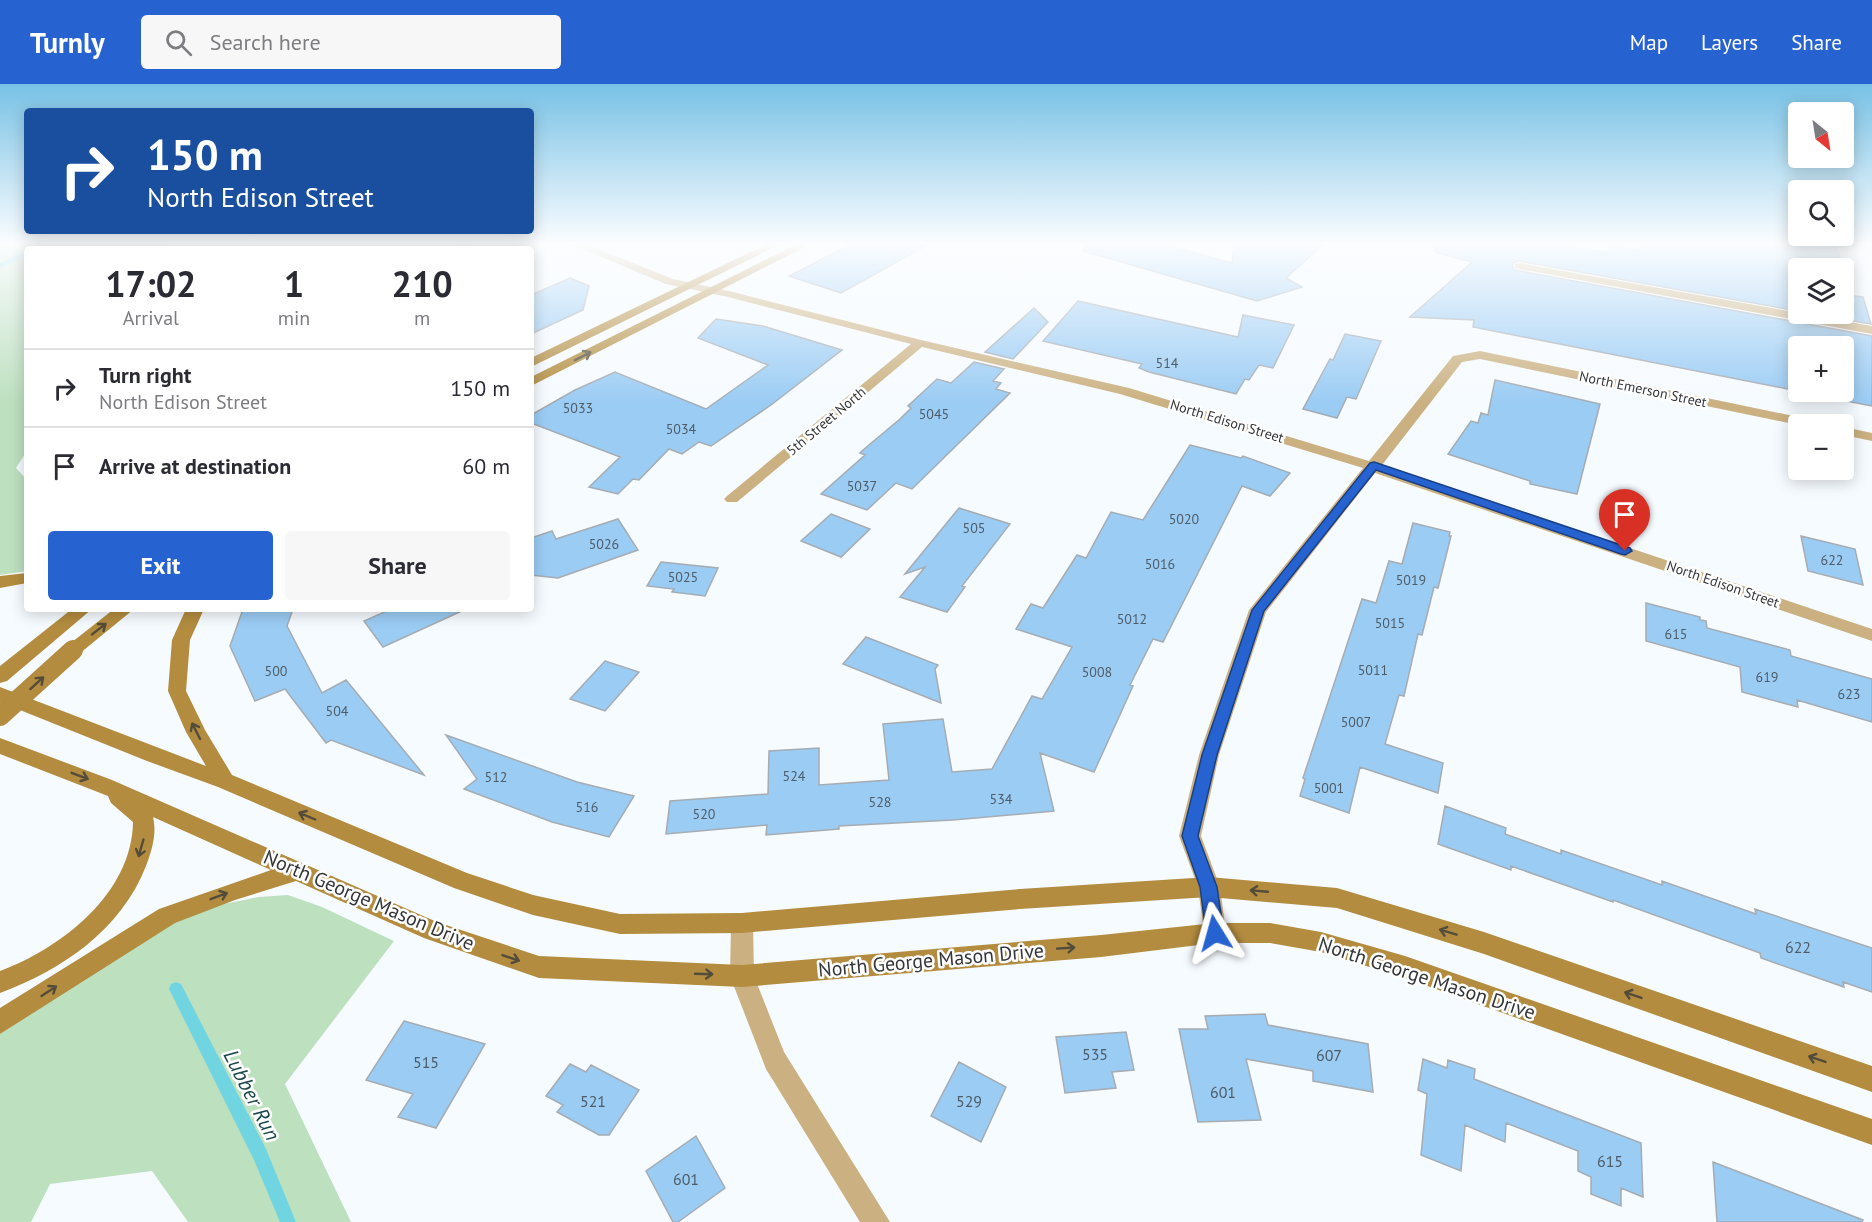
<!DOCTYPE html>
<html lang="en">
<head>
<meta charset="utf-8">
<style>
	:root { --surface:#fff; --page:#f7f7f7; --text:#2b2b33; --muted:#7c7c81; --line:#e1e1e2; --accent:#2763d0 }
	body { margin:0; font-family:"PT Sans",sans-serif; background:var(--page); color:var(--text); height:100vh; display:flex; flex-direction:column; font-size:22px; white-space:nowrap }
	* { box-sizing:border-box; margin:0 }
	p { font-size:20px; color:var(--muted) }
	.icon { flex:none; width:33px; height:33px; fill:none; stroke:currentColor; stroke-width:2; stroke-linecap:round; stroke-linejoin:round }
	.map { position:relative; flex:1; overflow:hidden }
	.side { position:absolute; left:24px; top:162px; width:510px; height:366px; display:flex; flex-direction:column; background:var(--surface); border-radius:6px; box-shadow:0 3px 15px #0003 }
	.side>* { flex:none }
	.top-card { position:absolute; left:24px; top:24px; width:510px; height:126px; border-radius:6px; box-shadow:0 3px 15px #0003; background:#1a4fa0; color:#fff; overflow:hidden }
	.needle { width:39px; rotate:150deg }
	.fabs { position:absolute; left:1788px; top:18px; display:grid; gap:12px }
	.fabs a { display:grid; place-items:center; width:66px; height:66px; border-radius:6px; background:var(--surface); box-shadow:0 3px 15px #0003; font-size:30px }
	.pin { position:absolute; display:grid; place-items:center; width:51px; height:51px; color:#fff; margin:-62px -26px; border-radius:50% 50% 50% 0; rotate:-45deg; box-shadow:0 0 6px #0007 }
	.pin .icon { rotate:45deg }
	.me { position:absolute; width:66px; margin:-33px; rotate:352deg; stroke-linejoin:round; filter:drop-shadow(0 0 4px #0008) }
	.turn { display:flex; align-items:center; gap:21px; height:126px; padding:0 24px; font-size:27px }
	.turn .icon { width:78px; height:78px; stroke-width:2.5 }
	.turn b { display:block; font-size:42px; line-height:51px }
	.eta { display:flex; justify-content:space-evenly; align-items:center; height:102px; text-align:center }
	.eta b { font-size:36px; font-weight:600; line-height:42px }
	.primary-button { display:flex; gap:12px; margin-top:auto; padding:12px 24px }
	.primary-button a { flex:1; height:69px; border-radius:6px; background:var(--accent); color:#fff; font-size:24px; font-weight:600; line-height:69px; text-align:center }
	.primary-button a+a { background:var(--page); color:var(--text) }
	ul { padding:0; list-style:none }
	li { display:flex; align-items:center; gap:18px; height:78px; padding:0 24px; border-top:2px solid var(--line) }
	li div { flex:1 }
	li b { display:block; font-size:22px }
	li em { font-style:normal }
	header { display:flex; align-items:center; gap:36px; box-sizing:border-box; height:84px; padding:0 30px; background:var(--accent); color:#fff }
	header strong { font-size:28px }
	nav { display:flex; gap:33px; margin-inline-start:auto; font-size:21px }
	.search { width:420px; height:54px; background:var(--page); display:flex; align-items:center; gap:15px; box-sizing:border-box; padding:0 21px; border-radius:6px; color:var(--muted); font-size:22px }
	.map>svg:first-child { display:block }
</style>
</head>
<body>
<header>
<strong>Turnly</strong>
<div class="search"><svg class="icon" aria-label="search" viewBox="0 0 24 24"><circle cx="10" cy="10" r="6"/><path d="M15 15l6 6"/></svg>Search here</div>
<nav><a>Map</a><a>Layers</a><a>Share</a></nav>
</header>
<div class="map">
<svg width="1872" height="1138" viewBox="0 0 1872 1138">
	<rect width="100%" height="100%" fill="#f6fbff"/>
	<!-- green -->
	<path fill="#bde0bf" d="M0 159H170L168 165H27V367L16 384 27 396V487L0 491Z
		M288 811 322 823 394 857 285 1000 351 1138H188L152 1087 50 1100 31 1138H0V950L168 839 219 821 259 813Z"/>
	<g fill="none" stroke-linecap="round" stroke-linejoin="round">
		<!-- stream -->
		<path fill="#70d5e0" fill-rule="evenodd" d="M35 159H43L35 165H28Z
			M27 165V170L0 184V179Z
			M176 898 181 900 266 1065 296 1138H280L254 1076 169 905 171 900Z"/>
	</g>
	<!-- building -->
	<path fill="#9bccf4" stroke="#a5acb2" stroke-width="1.5" d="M853 159H931L841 209 789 192Z
		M1084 159H1159L1232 179 1234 159H1325L1286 194 1302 203 1257 217 1083 167Z
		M1435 159H1549L1609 168 1610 160 1640 166V159H1835L1854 212 1863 213 1871 240 1815 230H1844V184H1798V227L1519 177 1513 179V184L1515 186 1872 252V322L1800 308H1844V262H1798V307L1473 243 1474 236 1410 233 1472 178 1434 168Z
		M570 194 589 202 583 226 531 250V211Z
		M1078 217 1238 253 1243 231 1294 241 1273 284 1259 281 1249 296 1245 295 1236 310 1149 288 1139 284 1142 280 1043 257Z
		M1034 224 1048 238 1013 275 985 268Z
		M716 235 763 242 842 266 771 321 711 362 699 358 682 370 669 365 639 396 633 395 618 410 589 403 620 373 531 339V331L575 306 615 288 706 325 768 281 698 254Z
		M1345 250 1381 257 1356 315 1347 313 1337 334 1303 325 1330 275 1333 276Z
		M974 278 1004 285 993 297 1001 299 996 305 1010 309 912 405 896 399 867 426 821 410 865 371 860 369 863 366 900 335 911 324 908 322 937 295 951 299Z
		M1495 296 1600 320 1577 410 1530 400V397L1448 370 1471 337 1478 339 1481 329 1488 331Z
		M1190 361 1241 374 1243 372 1290 389 1270 412 1242 402 1163 558 1153 555 1130 601 1133 602 1094 688 1040 669 1054 727 953 736 839 742V745L766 751 767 741 666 750 670 717 768 710 769 667 819 664V701L889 696 883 640 943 635 952 688 992 685 1032 612 1042 615 1072 563 1016 545 1031 520 1043 524 1077 471 1086 474 1111 428 1143 436Z
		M959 424 1010 440 962 502 965 503 947 528 900 513 925 483 905 490Z
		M831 430 870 445 841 473 801 457Z
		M618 435 638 466 558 494 531 491V454L552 447 556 455Z
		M1413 439 1450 448 1449 452H1451L1438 504 1434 503 1422 551 1418 550 1404 612 1399 611 1385 660 1443 679 1438 709 1360 683 1349 729 1300 712 1305 695 1303 694 1362 515 1376 519 1389 477 1402 480Z
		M1801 452 1855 465 1863 501 1808 487Z
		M661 478 718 484 705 512 672 508 674 505 647 502Z
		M1646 519 1700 533V536L1706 537 1707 544 1790 566 1791 572 1872 595V638L1797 616 1798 623 1742 608 1740 583 1646 557Z
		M243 525H293L287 542 322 609 346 596 424 691 331 656 326 659 285 605 255 617 230 562Z
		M391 525H466L383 563 364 537Z
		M866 553 938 581 935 585 941 619 843 580Z
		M605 577 639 588 605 627 570 615Z
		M446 651 577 698 634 712 609 753 552 738 464 705 477 695Z
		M1445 722 1506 744 1505 750 1561 770V766L1662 801V797L1756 830 1755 825 1872 864V908L1843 898 1844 903 1761 874 1760 869 1613 816V818L1511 782V786L1438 760Z
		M1265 930 1268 941 1368 960 1373 1008 1313 997V987L1246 975 1261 1036 1198 1038 1179 945H1208L1205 932Z
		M404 937 485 960 436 1044 398 1033 413 1010 366 996Z
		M1126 948 1134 986 1112 988 1116 1004 1065 1009 1056 953Z
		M1423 975 1447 984 1448 976 1475 985 1474 995 1641 1059 1643 1113 1621 1104V1122L1591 1110V1093L1578 1087V1067L1506 1039 1505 1058 1465 1041 1461 1087 1421 1071 1427 1010 1418 1006Z
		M959 978 1006 1003 981 1058 931 1032Z
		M570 980 586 988 591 981 639 1006 609 1051H599L557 1028 563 1021 546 1012Z
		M696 1052 725 1104 678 1138H673L646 1087Z
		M1713 1078 1863 1136 1862 1138H1717Z"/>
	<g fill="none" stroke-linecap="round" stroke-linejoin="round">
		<!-- street -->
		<path fill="#cbb181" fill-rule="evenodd" d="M460 159H475L465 165H450Z
			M568 159H583L673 195 729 207 921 256 1129 304 1369 377 1453 272 1480 267 1818 337 1820 340 1798 341 1480 275 1462 278 1382 381 1872 545V557L1375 389 1266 528 1219 671 1201 752 1220 803 1226 849 1223 856 1215 859 1207 856 1204 849 1198 803 1179 752 1199 671 1249 526 1363 384 1120 310 922 263 737 418H727L724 415 727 412 911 260 728 213 666 200Z
			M1519 179 1872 242V250L1515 184V180Z
			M1844 343 1872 349V357L1844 351Z
			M742 829 750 832 753 839 754 892 784 968 890 1138H860L766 985 730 892 731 839 734 832Z"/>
		<!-- secondary -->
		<path fill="#b38c3f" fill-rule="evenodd" d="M769 159H783L531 283V274Z
			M799 159H813L531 302V293Z
			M27 489V499L0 504V492Z
			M72 525H92L7 597 0 599V582Z
			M114 525H134L79 570 73 572 67 570 64 566 67 562Z
			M186 525H204L190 556 186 607 205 646 232 691 467 789 533 811 620 830 742 829 1020 805 1209 793 1337 804 1484 848 1872 982V1008L1484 870 1337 824 1209 813 1020 825 742 849 620 850 533 831 454 804 218 703 147 677 0 618V603L206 682 186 648 168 607 172 556Z
			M0 654 112 696 437 838 539 872 742 881 1101 851 1215 839H1270L1321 848 1405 872 1872 1035V1061L1405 894 1321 868 1270 859H1215L1101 873 742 903 539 894 424 854 296 797 235 816 175 839 0 950V924L159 825 271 786 153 733C157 750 152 766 146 782 121 846 62 886 0 909V887C62 864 132 809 133 738L111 719 108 712 0 670Z"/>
		<!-- secondary-bridge -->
		<path stroke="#b38c3f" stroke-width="20" d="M0 632 73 566"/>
	</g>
	<!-- one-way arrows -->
	<defs><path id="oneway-shaft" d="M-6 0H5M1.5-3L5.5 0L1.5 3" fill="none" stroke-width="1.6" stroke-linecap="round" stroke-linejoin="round" transform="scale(1.5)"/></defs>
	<g stroke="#544c3a">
		<use href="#oneway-shaft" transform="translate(583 272) rotate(-27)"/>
		<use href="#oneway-shaft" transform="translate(99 545) rotate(-38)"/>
		<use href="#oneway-shaft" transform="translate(37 599) rotate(-42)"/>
		<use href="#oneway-shaft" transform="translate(196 647) rotate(-117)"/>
		<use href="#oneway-shaft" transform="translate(80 692) rotate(21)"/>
		<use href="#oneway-shaft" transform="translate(307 732) rotate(-157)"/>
		<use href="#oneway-shaft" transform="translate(141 764) rotate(106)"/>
		<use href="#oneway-shaft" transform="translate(1259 807) rotate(-175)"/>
		<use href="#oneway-shaft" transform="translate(219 812) rotate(-21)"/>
		<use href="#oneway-shaft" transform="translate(1448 848) rotate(-163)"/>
		<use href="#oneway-shaft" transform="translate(1066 864) rotate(-4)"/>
		<use href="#oneway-shaft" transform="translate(511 874) rotate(19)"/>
		<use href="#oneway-shaft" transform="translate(704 890) rotate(2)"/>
		<use href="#oneway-shaft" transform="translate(49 907) rotate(-33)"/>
		<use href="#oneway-shaft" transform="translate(1633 911) rotate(-161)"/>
		<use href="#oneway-shaft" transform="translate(1817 975) rotate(-161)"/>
	</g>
	<!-- sky -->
	<linearGradient id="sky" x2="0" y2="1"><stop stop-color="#78c1e5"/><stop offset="0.5" stop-color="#fbfdff"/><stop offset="1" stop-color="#fbfdff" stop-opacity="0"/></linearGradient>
	<rect width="1872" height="319" fill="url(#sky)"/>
	<!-- route -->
	<path fill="#2763d0" stroke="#194087" stroke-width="1.5" d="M1374 378 1630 464 1632 467 1625 471 1621 470 1376 386 1264 527 1217 671 1198 752 1217 803 1224 849 1221 854 1215 856 1209 854 1206 849 1200 803 1182 752 1202 671 1252 526 1370 379Z"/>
	<g text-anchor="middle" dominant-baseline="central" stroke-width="5" stroke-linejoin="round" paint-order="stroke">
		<!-- number labels -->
		<g font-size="14" fill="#4e5c68">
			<text x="1167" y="279">514</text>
			<text x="578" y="324">5033</text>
			<text x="934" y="330">5045</text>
			<text x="681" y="345">5034</text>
			<text x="862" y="402">5037</text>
			<text x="1184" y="435">5020</text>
			<text x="974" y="444">505</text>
			<text x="604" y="460">5026</text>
			<text x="1832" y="476">622</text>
			<text x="1160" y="480">5016</text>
			<text x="683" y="493">5025</text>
			<text x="1411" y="496">5019</text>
			<text x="1132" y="535">5012</text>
			<text x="1390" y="539">5015</text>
			<text x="1676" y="550">615</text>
			<text x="1373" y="586">5011</text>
			<text x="276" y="587">500</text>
			<text x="1097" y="588">5008</text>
			<text x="1767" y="593">619</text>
			<text x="1849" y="610">623</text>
			<text x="337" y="627">504</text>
			<text x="1356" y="638">5007</text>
			<text x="794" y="692">524</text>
			<text x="496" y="693">512</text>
			<text x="1329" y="704">5001</text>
			<text x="1001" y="715">534</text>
			<text x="880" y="718">528</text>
			<text x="587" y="723">516</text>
			<text x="704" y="730">520</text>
		</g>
		<!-- far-street labels -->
		<g font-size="14" fill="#343639" stroke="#fff">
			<text transform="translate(1643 305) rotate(12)">North Emerson Street</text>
			<text transform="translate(826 337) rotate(-40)">5th Street North</text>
			<text transform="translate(1227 337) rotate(17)">North Edison Street</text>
			<text transform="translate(1723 500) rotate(19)">North Edison Street</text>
		</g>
		<!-- near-number labels -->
		<g font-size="16" fill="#4e5c68">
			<text x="1798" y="863">622</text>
			<text x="1095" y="970">535</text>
			<text x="1329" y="971">607</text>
			<text x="426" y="978">515</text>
			<text x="1223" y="1008">601</text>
			<text x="593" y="1017">521</text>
			<text x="969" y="1017">529</text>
			<text x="1610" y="1077">615</text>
			<text x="686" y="1095">601</text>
		</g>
		<!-- near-street labels -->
		<g font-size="20" fill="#343639" stroke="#fff">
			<text transform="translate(369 816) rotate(23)">North George Mason Drive</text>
			<text transform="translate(931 876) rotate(-5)">North George Mason Drive</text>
			<text transform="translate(1427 894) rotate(18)">North George Mason Drive</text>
		</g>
		<!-- near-water labels -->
		<g font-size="21" font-style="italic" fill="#18464b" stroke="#fff">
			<text transform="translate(252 1011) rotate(63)">Lubber Run</text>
		</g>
	</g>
</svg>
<div class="fabs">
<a><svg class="needle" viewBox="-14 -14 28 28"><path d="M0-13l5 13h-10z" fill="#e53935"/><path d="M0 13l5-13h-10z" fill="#7c7c81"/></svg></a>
<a><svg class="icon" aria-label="search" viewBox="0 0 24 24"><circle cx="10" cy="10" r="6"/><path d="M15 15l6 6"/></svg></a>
<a><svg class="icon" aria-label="layers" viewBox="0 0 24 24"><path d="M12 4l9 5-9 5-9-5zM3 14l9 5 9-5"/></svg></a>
<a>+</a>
<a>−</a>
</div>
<div class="pin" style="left:1625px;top:467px;background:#d93025"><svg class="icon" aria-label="arrive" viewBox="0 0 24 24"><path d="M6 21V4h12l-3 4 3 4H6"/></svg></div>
<svg class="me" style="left:1215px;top:849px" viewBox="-20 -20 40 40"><path d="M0-17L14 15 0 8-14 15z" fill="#2763d0" stroke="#fff" stroke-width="4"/></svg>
<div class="top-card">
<div class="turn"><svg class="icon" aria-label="right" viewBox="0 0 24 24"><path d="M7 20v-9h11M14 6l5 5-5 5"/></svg><div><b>150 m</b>North Edison Street</div></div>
</div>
<section class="side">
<div class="eta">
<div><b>17:02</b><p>Arrival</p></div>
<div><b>1</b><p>min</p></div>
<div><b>210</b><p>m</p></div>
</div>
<ul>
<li><svg class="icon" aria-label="right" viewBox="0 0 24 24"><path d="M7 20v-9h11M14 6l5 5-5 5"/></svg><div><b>Turn right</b><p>North Edison Street</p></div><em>150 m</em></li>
<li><svg class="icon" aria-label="arrive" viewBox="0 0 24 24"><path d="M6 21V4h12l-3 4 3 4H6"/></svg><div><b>Arrive at destination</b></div><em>60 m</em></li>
</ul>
<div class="primary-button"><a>Exit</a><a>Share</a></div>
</section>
</div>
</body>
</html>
